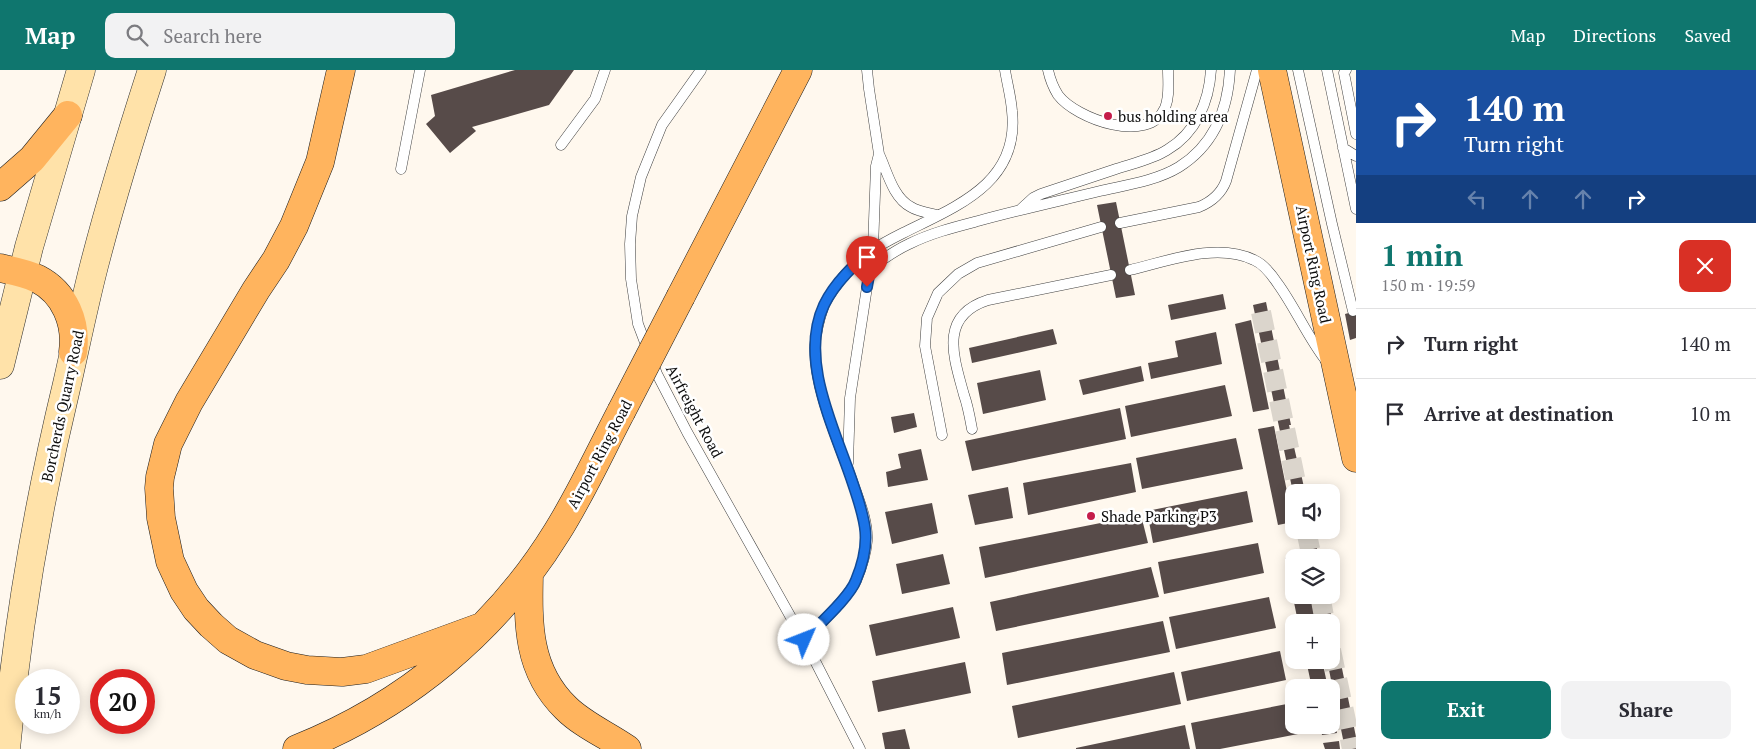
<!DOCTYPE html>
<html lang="en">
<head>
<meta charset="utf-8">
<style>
	:root { --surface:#fff; --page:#f2f2f3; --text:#2b2b33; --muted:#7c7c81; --line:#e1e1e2; --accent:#0f766e }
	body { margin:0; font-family:"PT Serif",serif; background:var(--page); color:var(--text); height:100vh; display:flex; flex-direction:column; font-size:19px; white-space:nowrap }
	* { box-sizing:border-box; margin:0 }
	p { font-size:16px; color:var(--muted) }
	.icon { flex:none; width:28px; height:28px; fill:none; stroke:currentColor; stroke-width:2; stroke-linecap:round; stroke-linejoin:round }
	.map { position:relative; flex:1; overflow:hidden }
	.side { display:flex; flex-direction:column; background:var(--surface); width:400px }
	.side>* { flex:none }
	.banner { background:#1a4fa0; color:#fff; overflow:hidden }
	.fabs { position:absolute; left:1285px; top:414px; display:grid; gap:10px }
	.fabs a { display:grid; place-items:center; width:55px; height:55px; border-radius:10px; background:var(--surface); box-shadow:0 2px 12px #0003; font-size:25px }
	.speed { position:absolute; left:15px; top:599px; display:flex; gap:10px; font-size:25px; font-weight:700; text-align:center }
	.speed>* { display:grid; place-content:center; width:65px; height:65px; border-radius:50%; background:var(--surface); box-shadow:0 2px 12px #0003; line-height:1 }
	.speed small { font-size:12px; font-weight:400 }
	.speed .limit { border:8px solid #d22; background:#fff; color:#111 }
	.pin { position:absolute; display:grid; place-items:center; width:42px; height:42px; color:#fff; margin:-51px -21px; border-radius:50% 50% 50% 0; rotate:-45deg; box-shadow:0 0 5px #0007 }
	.pin .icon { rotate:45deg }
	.me { position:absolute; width:55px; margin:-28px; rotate:46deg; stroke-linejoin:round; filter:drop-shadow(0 0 4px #0008) }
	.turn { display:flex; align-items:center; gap:18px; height:105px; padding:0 25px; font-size:22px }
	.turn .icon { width:65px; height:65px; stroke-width:2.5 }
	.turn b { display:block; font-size:35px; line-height:42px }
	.lanes { display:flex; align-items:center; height:48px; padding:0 25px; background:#0003; justify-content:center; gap:25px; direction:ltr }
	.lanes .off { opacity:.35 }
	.round { display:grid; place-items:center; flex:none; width:52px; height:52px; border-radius:10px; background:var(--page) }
	.head { display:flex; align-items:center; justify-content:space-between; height:85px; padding:0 25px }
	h1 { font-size:30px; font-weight:800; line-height:38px; color:var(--accent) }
	.action { display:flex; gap:10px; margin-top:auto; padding:10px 25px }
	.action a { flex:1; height:58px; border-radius:10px; background:var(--accent); color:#fff; font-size:20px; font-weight:800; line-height:58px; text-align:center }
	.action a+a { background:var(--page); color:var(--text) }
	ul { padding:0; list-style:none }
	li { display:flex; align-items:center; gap:15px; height:70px; padding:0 25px; border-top:1px solid var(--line) }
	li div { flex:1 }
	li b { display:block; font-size:19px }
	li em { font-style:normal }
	header { display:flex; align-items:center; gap:30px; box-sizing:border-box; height:70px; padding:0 25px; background:var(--accent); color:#fff }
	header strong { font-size:24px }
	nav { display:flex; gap:28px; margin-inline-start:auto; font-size:18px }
	.search { width:350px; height:45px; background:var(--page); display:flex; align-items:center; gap:12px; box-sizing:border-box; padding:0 18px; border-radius:10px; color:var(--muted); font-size:19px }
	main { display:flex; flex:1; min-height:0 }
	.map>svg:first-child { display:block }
</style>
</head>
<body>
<header>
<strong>Map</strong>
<div class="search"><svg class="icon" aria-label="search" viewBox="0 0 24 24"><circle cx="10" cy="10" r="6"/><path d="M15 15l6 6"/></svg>Search here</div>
<nav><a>Map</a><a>Directions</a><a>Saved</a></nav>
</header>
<main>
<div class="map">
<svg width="1356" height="679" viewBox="0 0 1356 679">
	<rect width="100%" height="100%" fill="#fff8ee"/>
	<!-- building -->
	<path fill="#574b49" d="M515 0H574L549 35 472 57 476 61 450 83 426 54 435 46 431 25Z
		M1116 132 1135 225 1116 228 1097 135Z
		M1223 224 1226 239 1171 250 1168 235Z
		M1266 232 1291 355H1289L1297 390H1298L1305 422H1294V427L1253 235Z
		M1356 241V268L1350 270 1345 244Z
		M1251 250 1269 339 1253 342 1235 254Z
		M1053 259 1057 274 972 293 969 278Z
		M1216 262 1222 294 1151 309 1148 293 1178 287 1175 271Z
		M1141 296 1144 311 1083 325 1079 310Z
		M1040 300 1046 330 983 344 977 313Z
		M1225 315 1232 346 1131 367 1125 336Z
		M1120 338 1126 369 972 401 965 371Z
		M914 343 917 357 894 363 891 347Z
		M1274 356 1293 452 1278 455 1258 359Z
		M1236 368 1243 399 1142 419 1136 388Z
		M921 379 928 410 888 417 886 402 901 398 898 384Z
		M1131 393 1136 422 1028 445 1023 413Z
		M1008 417 1013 448 975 455 968 425Z
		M1247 421 1253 452 1153 473 1147 441Z
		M932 433 938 463 892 474 885 442Z
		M1141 445 1148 473 985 508 979 477Z
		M1300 460H1313L1319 488H1305Z
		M1258 473 1264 503 1164 524 1158 492Z
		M943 484 950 514 902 524 896 494Z
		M1302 484V488H1294V525H1310L1316 552H1298L1285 488Z
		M1151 497 1159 527 996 561 990 532Z
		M1313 525H1327L1356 667V679H1345L1327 590H1331V552H1319Z
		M1269 527 1276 558 1176 579 1169 547Z
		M953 537 960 568 876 586 869 555Z
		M1163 551 1170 582 1007 615 1002 583Z
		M1280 581 1286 610 1187 631 1181 602Z
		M1306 590H1322L1328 618H1312Z
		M965 592 971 623 878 642 872 611Z
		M1174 602 1181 634 1018 668 1012 636Z
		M1292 633 1294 655H1296L1298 664 1220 679H1196L1191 653Z
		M1332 639 1337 663 1322 665 1320 655H1331Z
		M1185 655 1190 679H1076V678Z
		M905 659 910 679H885L882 663Z
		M1339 671 1340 679H1325L1323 673Z"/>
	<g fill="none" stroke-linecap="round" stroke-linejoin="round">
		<!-- street-tunnel -->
		<path stroke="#dbd5cc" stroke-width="20" stroke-dasharray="20 10" stroke-linecap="butt" d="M1261 242 1298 422
			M1306 460 1312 488
			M1320 525 1325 552
			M1331 580 1352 679"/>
		<!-- lane casing -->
		<g stroke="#404040" stroke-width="11">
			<path id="lane" d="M701 0 662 55 641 107 632 146 630 174 631 209 638 254 657 304 687 362 812 585 860 679
				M1048 0C1050 9 1053 17 1058 25 1076 49 1149 75 1165 38 1170 26 1168 12 1168 0
				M1298 0 1332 154 1353 241
				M1327 0 1356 139
				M1346 0 1344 3 1356 64
				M561 75 595 29 605 0
				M1343 78 1356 86
				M879 84C887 101 893 128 911 137 919 142 929 143 938 145
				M401 99 420 0
				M1021 139 1033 128 1041 124C1065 116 1089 108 1113 100 1130 94 1151 90 1167 80 1196 63 1209 32 1211 0
				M1120 153 1199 137C1211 132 1221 124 1226 111L1257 0
				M871 198C883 189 896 180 909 174 931 163 955 157 978 151 1018 140 1059 131 1100 121 1126 115 1156 111 1179 97 1214 75 1228 39 1230 0
				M1130 200C1168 191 1217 172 1254 190 1264 194 1272 205 1278 214 1296 239 1308 268 1327 292
				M972 359C970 348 968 336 964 325 954 288 938 246 988 230L1111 205
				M942 365 925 276 927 248 938 223 958 204 977 193 1101 157
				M848 393 850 328 873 178 876 96 879 84 869 19 867 0
				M804 570C818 556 848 528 856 511 861 499 866 483 867 471 868 452 860 433 854 416 840 375 813 318 815 275 816 262 819 250 823 238 827 227 836 216 843 207 861 185 879 175 903 163 957 136 1020 113 1012 41 1011 27 1007 13 1005 0"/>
		</g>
		<!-- secondary casing -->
		<g stroke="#2f2f2f" stroke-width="29">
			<path id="secondary" d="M0 295 29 177 81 0
				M6 679C17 556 38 434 67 314 76 274 84 235 94 196 111 130 131 65 152 0"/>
		</g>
		<!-- primary casing -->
		<g stroke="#1e1e1e" stroke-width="29">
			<path id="primary" d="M341 0 320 92 294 156 276 190 256 220 189 332 168 374 160 407 159 418 161 448 170 491 184 521 196 539 211 555 228 570 255 585 286 596 307 600 342 602 366 599 481 557
				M1272 0 1356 388
				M0 117 32 89 68 45
				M0 198C13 201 26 203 38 209 65 223 77 253 73 282
				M681 226 798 0
				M529 504C528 554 527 600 566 638 583 655 607 665 627 679
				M297 679C405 636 496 561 557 462 581 424 600 382 621 342"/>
		</g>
		<!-- lane -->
		<use href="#lane" stroke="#fff" stroke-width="10"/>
		<!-- secondary -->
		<use href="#secondary" stroke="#ffe2a9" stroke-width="28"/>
		<!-- primary -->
		<use href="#primary" stroke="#ffb45e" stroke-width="28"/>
		<!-- primary-bridge casing -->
		<g stroke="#1e1e1e" stroke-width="29" stroke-linecap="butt">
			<path id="primary-bridge" d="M621 342 681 226"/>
		</g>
		<!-- primary-bridge -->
		<use href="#primary-bridge" stroke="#ffb45e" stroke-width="28"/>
	</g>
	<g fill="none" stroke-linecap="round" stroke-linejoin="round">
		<!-- route casing -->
		<g stroke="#114b97" stroke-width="12">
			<path id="route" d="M804 570C817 556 850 527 856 510 872 472 866 452 853 414 836 361 798 291 824 235 835 212 855 194 874 178L867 217"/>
		</g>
		<!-- route -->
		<use href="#route" stroke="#1a73e8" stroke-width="9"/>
	</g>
	<!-- markers -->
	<g fill="#c51d4a" stroke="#fff" stroke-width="2">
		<circle cx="1108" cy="46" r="5"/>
		<circle cx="1091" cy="446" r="5"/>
	</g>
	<g text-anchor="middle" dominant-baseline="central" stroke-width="5" stroke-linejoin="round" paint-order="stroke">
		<!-- poi labels -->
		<g font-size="15" fill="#0d0d0d" stroke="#fff" text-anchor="start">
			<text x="1118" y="46">bus holding area</text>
			<text x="1101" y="446">Shade Parking P3</text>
		</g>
		<!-- street labels -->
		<g font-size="15" fill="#0d0d0d" stroke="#fff">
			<text transform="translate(1314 194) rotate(78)">Airport Ring Road</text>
			<text transform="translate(62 336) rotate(-78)">Borcherds Quarry Road</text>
			<text transform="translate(695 341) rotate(62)">Airfreight Road</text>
			<text transform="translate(599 384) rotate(-62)">Airport Ring Road</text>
		</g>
	</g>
</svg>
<div class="fabs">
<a><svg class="icon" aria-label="sound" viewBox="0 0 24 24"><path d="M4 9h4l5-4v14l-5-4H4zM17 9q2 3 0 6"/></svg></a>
<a><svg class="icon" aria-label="layers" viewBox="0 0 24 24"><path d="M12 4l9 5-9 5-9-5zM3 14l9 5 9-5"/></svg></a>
<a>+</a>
<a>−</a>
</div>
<div class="speed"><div>15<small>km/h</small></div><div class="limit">20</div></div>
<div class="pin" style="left:867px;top:217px;background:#d93025"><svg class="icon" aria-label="arrive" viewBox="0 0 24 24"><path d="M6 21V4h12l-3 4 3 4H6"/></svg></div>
<svg class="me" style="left:804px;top:570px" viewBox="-20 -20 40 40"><circle r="19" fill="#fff"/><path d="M0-13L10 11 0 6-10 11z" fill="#1a73e8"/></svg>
</div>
<section class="side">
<div class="banner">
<div class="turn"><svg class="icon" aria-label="right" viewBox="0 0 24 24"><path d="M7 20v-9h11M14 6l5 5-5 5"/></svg><div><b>140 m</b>Turn right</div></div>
<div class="lanes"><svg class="icon off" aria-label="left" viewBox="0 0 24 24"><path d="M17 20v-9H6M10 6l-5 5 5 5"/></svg><svg class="icon off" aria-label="ahead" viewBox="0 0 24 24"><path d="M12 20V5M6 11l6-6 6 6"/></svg><svg class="icon off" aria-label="ahead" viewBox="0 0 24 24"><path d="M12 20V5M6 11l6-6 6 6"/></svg><svg class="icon" aria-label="right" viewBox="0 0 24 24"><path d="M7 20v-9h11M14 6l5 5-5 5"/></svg></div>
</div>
<div class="head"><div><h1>1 min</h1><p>150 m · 19:59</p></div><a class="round" style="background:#d93025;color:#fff"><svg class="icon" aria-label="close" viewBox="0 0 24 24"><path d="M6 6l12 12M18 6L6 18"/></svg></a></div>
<ul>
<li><svg class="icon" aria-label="right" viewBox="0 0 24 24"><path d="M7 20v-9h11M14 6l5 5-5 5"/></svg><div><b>Turn right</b></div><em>140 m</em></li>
<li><svg class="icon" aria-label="arrive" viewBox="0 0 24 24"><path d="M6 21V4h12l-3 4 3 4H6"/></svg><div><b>Arrive at destination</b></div><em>10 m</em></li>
</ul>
<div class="action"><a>Exit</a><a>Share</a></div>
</section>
</main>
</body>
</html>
